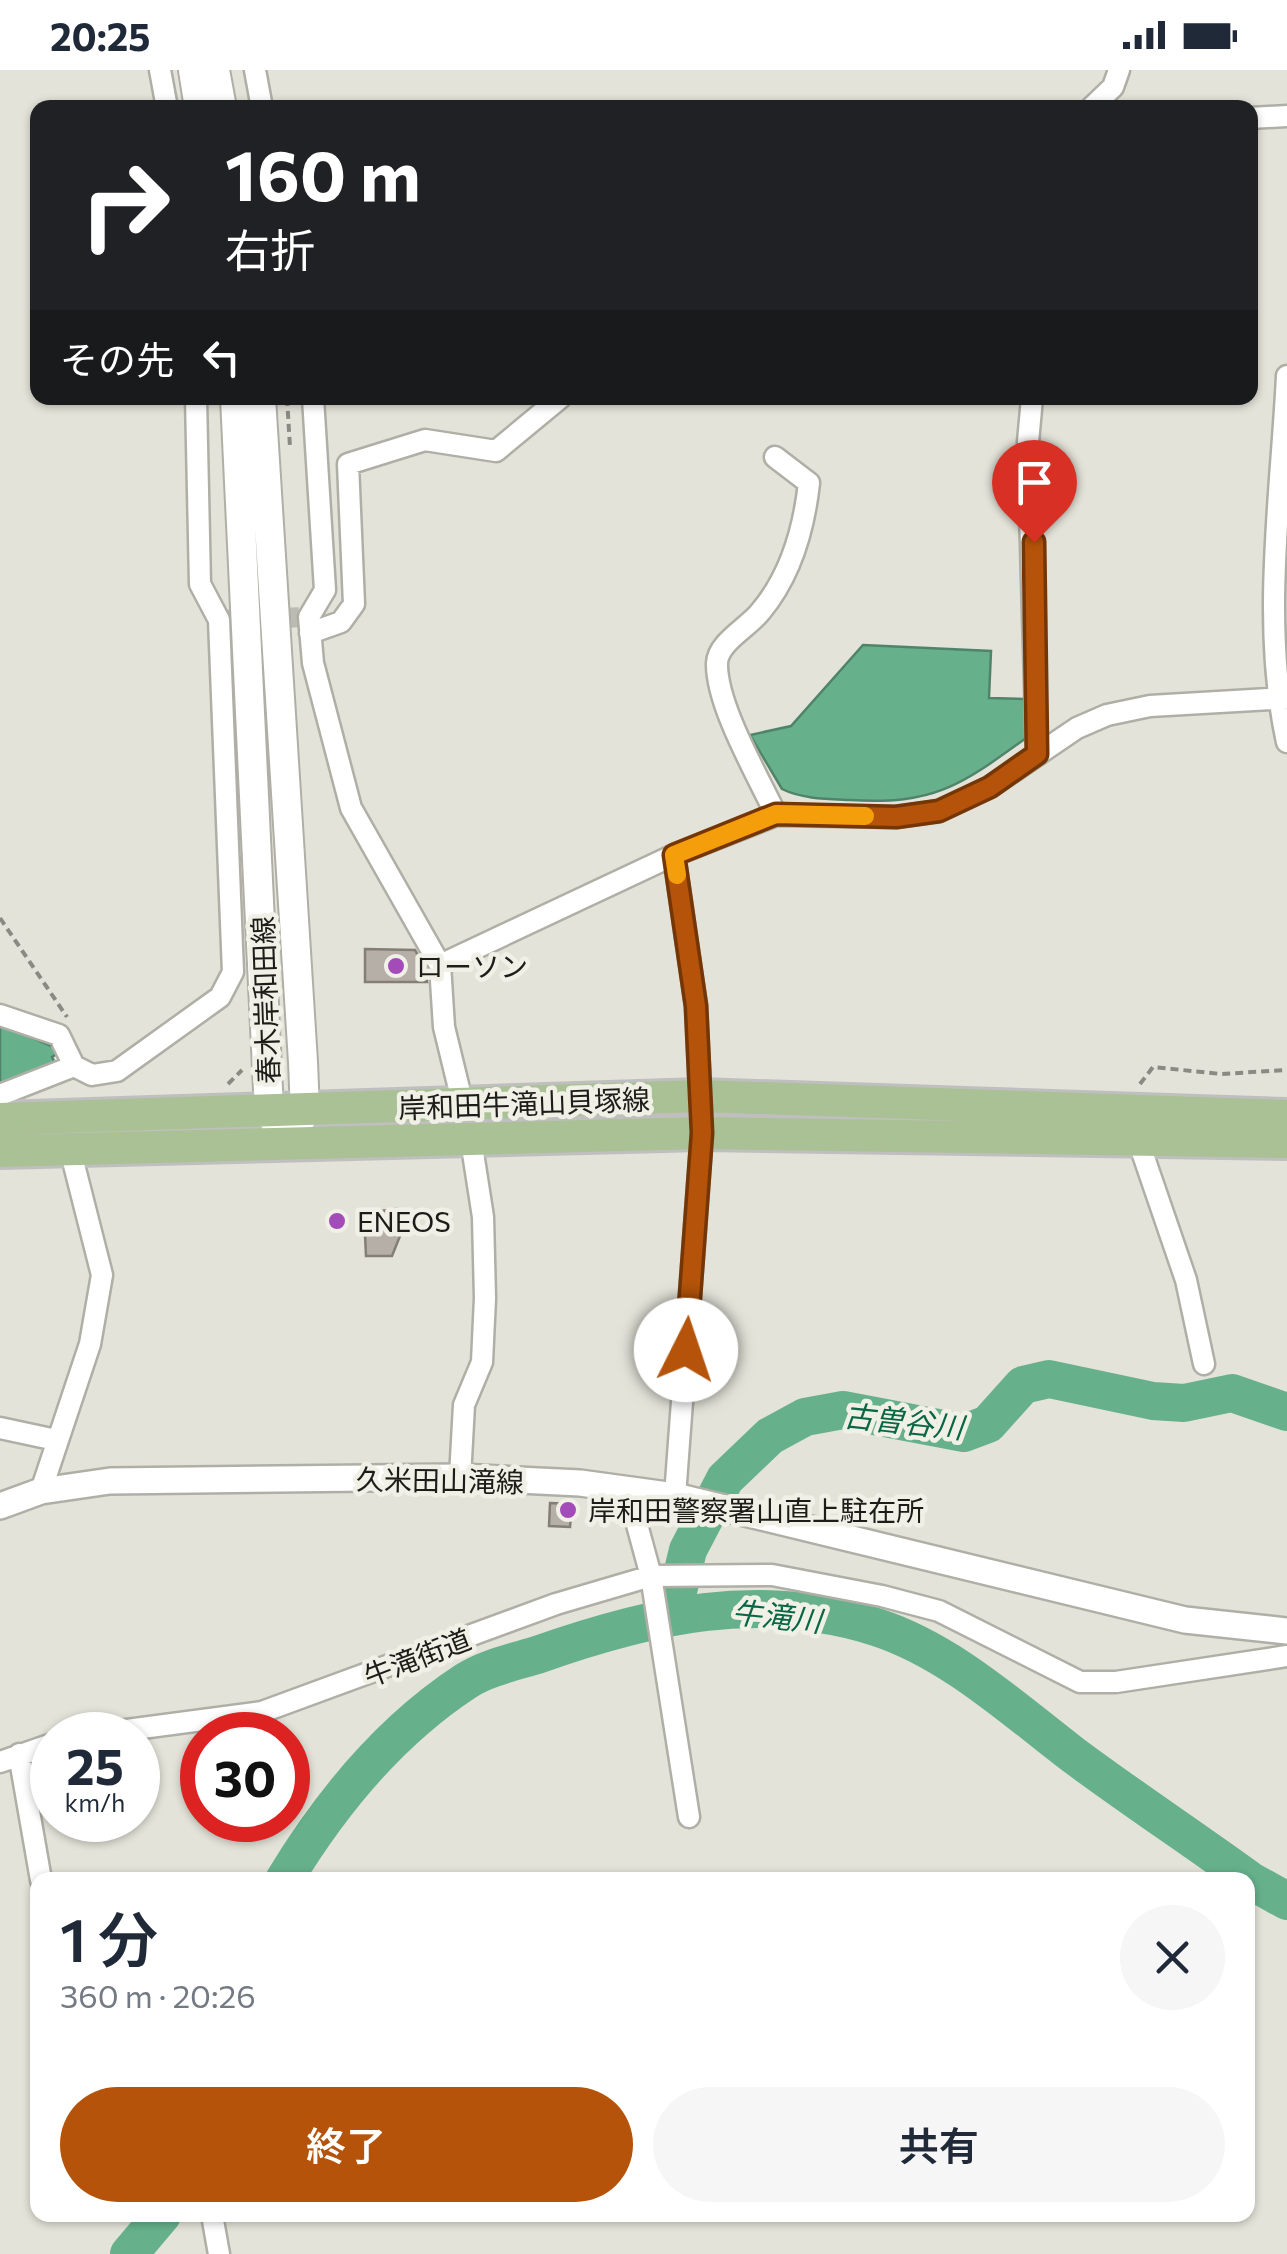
<!DOCTYPE html>
<html lang="ja">
<head>
<meta charset="utf-8">
<style>
	:root { --surface:#fff; --page:#f6f6f7; --text:#1f2937; --muted:#747a83; --accent:#b45309 }
	body { margin:0; font-family:Commissioner,"Noto Sans JP",sans-serif; background:var(--page); color:var(--text); height:100vh; display:flex; flex-direction:column; font-size:38px; white-space:nowrap }
	* { box-sizing:border-box; margin:0 }
	p { font-size:32px; color:var(--muted) }
	.icon { flex:none; width:55px; height:55px; fill:none; stroke:currentColor; stroke-width:2; stroke-linecap:round; stroke-linejoin:round }
	.map { position:relative; flex:1; overflow:hidden }
	.drawer { position:absolute; left:30px; top:1802px; width:1225px; height:350px; display:flex; flex-direction:column; background:var(--surface); border-radius:20px; box-shadow:0 2px 8px #0004 }
	.drawer>* { flex:none }
	.guide { position:absolute; left:30px; top:30px; width:1228px; height:305px; border-radius:20px; box-shadow:0 2px 8px #0004; background:#202124; color:#fff; overflow:hidden }
	.speed { position:absolute; left:30px; top:1642px; display:flex; gap:20px; font-size:50px; font-weight:700; text-align:center }
	.speed>* { display:grid; place-content:center; width:130px; height:130px; border-radius:50%; background:var(--surface); box-shadow:0 2px 8px #0004; line-height:1 }
	.speed small { font-size:25px; font-weight:400 }
	.speed .limit { border:15px solid #d22; background:#fff; color:#111 }
	.pin { position:absolute; display:grid; place-items:center; width:85px; height:85px; color:#fff; margin:-102px -42px; border-radius:50% 50% 50% 0; rotate:-45deg; box-shadow:0 0 10px #0007 }
	.pin .icon { rotate:45deg }
	.me { position:absolute; width:110px; margin:-55px; rotate:4deg; stroke-linejoin:round; filter:drop-shadow(0 0 8px #0008) }
	.turn { display:flex; align-items:center; gap:35px; height:210px; padding:0 30px; font-size:45px }
	.turn .icon { width:130px; height:130px; stroke-width:2.5 }
	.turn b { display:block; font-size:70px; line-height:85px }
	.then { display:flex; align-items:center; height:95px; padding:0 30px; background:#0003; gap:20px; font-size:38px }
	.round { display:grid; place-items:center; flex:none; width:105px; height:105px; border-radius:52px; background:var(--page) }
	.headline { display:flex; align-items:center; justify-content:space-between; height:170px; padding:0 30px }
	h1 { font-size:60px; font-weight:600; line-height:75px }
	.action { display:flex; gap:20px; margin-top:auto; padding:20px 30px }
	.action a { flex:1; height:115px; border-radius:60px; background:var(--accent); color:#fff; font-size:40px; font-weight:600; line-height:115px; text-align:center }
	.action a+a { background:var(--page); color:var(--text) }
	.status { display:flex; justify-content:space-between; align-items:center; height:70px; padding:0 50px; background:var(--surface); direction:ltr }
	.status svg { height:28px; fill:currentColor }
	.map>svg:first-child { display:block }
</style>
</head>
<body>
<div class="status"><b>20:25</b><svg viewBox="0 0 49 12"><path d="M0 12V9h3v3zM5 12V6h3v6zM10 12V3h3v9zM15 12V0h3v12zM26 1h20v11H26zM47 4h2v5h-2z"/></svg></div>
<div class="map">
<svg width="1287" height="2184" viewBox="0 0 1287 2184">
	<rect width="100%" height="100%" fill="#e3e3d9"/>
	<!-- water -->
	<path fill="#66b18c" stroke="#50846a" stroke-width="2.5" d="M863 575 991 581 989 628 1025 629 1026 668C960 716 934 735 850 730 828 729 802 729 782 719L750 665 791 656Z
		M0 954 56 978 60 982 52 987 56 995 0 1017Z"/>
	<g fill="none" stroke-linecap="round" stroke-linejoin="round">
		<!-- river -->
		<path stroke="#66b18c" stroke-width="38" d="M673 1542 688 1480 725 1409 770 1366 805 1347 843 1340 964 1363 988 1354 1023 1315 1049 1309 1153 1331 1184 1333 1232 1323 1287 1342
			M284 1810C330 1734 391 1660 466 1611 486 1598 514 1592 537 1585 650 1545 758 1520 876 1557 950 1581 1012 1638 1072 1684 1131 1728 1192 1768 1251 1811L1287 1831
			M129 2184 162 2145"/>
	</g>
	<!-- building -->
	<path fill="#b5afa7" stroke="#847e77" stroke-width="2.5" d="M365 879 415 880 426 899 427 912H365Z
		M397 1139 400 1166 392 1186H366L364 1143Z
		M550 1433 572 1434 570 1457 549 1456Z"/>
	<g fill="none" stroke-linecap="round" stroke-linejoin="round">
		<!-- minor-tunnel -->
		<path stroke="#bbbbb3" stroke-width="20" stroke-dasharray="20 10" stroke-linecap="butt" d="M219 550 309 547"/>
		<!-- minor casing -->
		<g stroke="#b0afa6" stroke-width="25">
			<path id="minor" d="M160 0 167 38
				M255 0 262 38
				M1091 38 1113 17 1119 0
				M1250 48 1287 46
				M1287 306C1281 426 1261 554 1287 672
				M313 328 325 520 309 547 313 593 351 738 440 895 444 957 463 1035
				M1032 328 1028 372 1037 684
				M775 387 809 413C804 458 791 505 761 541 749 557 718 572 717 593 716 635 758 706 776 745
				M310 563 341 552 354 534 348 394 425 370 496 381 560 328
				M674 785 696 936 702 1063 675 1426
				M440 895 674 785 776 745 897 747 939 741 990 717 1077 658 1107 645 1150 636 1287 628
				M0 945 59 965 74 996
				M0 1025 74 996 92 1005 117 1001 220 927 233 902 219 550 200 514 196 328
				M1138 1070 1186 1210 1204 1294
				M0 1358 56 1370
				M460 1407 464 1335 482 1292 485 1228 483 1147 471 1070
				M41 1421 90 1274 102 1205 70 1079
				M89 1665 262 1642 556 1534 651 1506 627 1418
				M19 1684 41 1810
				M0 1692 52 1674
				M689 1747 651 1506 772 1505 882 1526 939 1541 1080 1612H1116L1287 1586
				M212 2145 219 2184"/>
		</g>
		<!-- tertiary casing -->
		<g stroke="#b0afa6" stroke-width="30">
			<path id="tertiary" d="M0 1436 41 1421 110 1411 460 1407 580 1413 675 1426 1185 1550 1287 1561"/>
		</g>
		<!-- secondary casing -->
		<g stroke="#b0afa6" stroke-width="32">
			<path id="secondary" d="M193 0 199 38
				M215 0 222 38
				M235 328 269 1041 277 1056
				M261 328 303 992 305 1041 297 1057"/>
		</g>
		<!-- primary casing -->
		<g stroke="#c0bfbf" stroke-width="38">
			<path id="primary" d="M0 1049 700 1026 1287 1046
				M0 1081 702 1063 1287 1072"/>
		</g>
		<!-- path -->
		<path stroke="#8a8a83" stroke-width="4" stroke-dasharray="8 5" stroke-linecap="butt" d="M287 328 290 377
			M0 848 67 947
			M228 1014 242 1000
			M1140 1014 1153 997 1221 1004 1287 1000"/>
		<!-- minor -->
		<use href="#minor" stroke="#fff" stroke-width="20"/>
		<!-- tertiary -->
		<use href="#tertiary" stroke="#fff" stroke-width="25"/>
		<!-- secondary -->
		<use href="#secondary" stroke="#fff" stroke-width="28"/>
		<!-- primary -->
		<use href="#primary" stroke="#a9c195" stroke-width="32"/>
	</g>
	<g fill="none" stroke-linecap="round" stroke-linejoin="round">
		<!-- route casing -->
		<g stroke="#753606" stroke-width="25">
			<path id="route" d="M686 1280 702 1063 696 936 674 785 776 744 896 747 939 741 990 717 1037 684 1034 472"/>
		</g>
		<!-- route -->
		<use href="#route" stroke="#b45309" stroke-width="18"/>
		<!-- slow -->
		<path stroke="#f59e0b" stroke-width="18" d="M677 805 674 785 776 744 865 746"/>
	</g>
	<!-- markers -->
	<g fill="#a24bb9" stroke="#f0f0e6" stroke-width="4">
		<circle cx="396" cy="896" r="10"/>
		<circle cx="337" cy="1151" r="10"/>
		<circle cx="568" cy="1440" r="10"/>
	</g>
	<g text-anchor="middle" dominant-baseline="central" stroke-width="9" stroke-linejoin="round" paint-order="stroke">
		<!-- poi labels -->
		<g font-size="28" fill="#1d1c19" stroke="#f0f0e6" text-anchor="start">
			<text x="416" y="896">ローソン</text>
			<text x="357" y="1151">ENEOS</text>
			<text x="588" y="1440">岸和田警察署山直上駐在所</text>
		</g>
		<!-- street labels -->
		<g font-size="28" fill="#1d1c19" stroke="#f0f0e6">
			<text transform="translate(265 930) rotate(-92)">春木岸和田線</text>
			<text transform="translate(524 1033) rotate(-2)">岸和田牛滝山貝塚線</text>
			<text transform="translate(440 1410) rotate(1)">久米田山滝線</text>
			<text transform="translate(417 1587) rotate(-21)">牛滝街道</text>
		</g>
		<!-- water labels -->
		<g font-size="30" font-style="italic" fill="#096745" stroke="#f0f0e6">
			<text transform="translate(904 1350) rotate(6)">古曽谷川</text>
			<text transform="translate(777 1545) rotate(6)">牛滝川</text>
		</g>
	</g>
</svg>
<div class="speed"><div>25<small>km/h</small></div><div class="limit">30</div></div>
<div class="pin" style="left:1034px;top:472px;background:#d93025"><svg class="icon" aria-label="arrive" viewBox="0 0 24 24"><path d="M6 21V4h12l-3 4 3 4H6"/></svg></div>
<svg class="me" style="left:686px;top:1280px" viewBox="-20 -20 40 40"><circle r="19" fill="#fff"/><path d="M0-13L10 11 0 6-10 11z" fill="#b45309"/></svg>
<div class="guide">
<div class="turn"><svg class="icon" aria-label="right" viewBox="0 0 24 24"><path d="M7 20v-9h11M14 6l5 5-5 5"/></svg><div><b>160 m</b>右折</div></div>
<div class="then">その先<svg class="icon" aria-label="left" viewBox="0 0 24 24"><path d="M17 20v-9H6M10 6l-5 5 5 5"/></svg></div>
</div>
<section class="drawer">
<div class="headline"><div><h1>1 分</h1><p>360 m · 20:26</p></div><a class="round"><svg class="icon" aria-label="close" viewBox="0 0 24 24"><path d="M6 6l12 12M18 6L6 18"/></svg></a></div>
<div class="action"><a>終了</a><a>共有</a></div>
</section>
</div>
</body>
</html>
